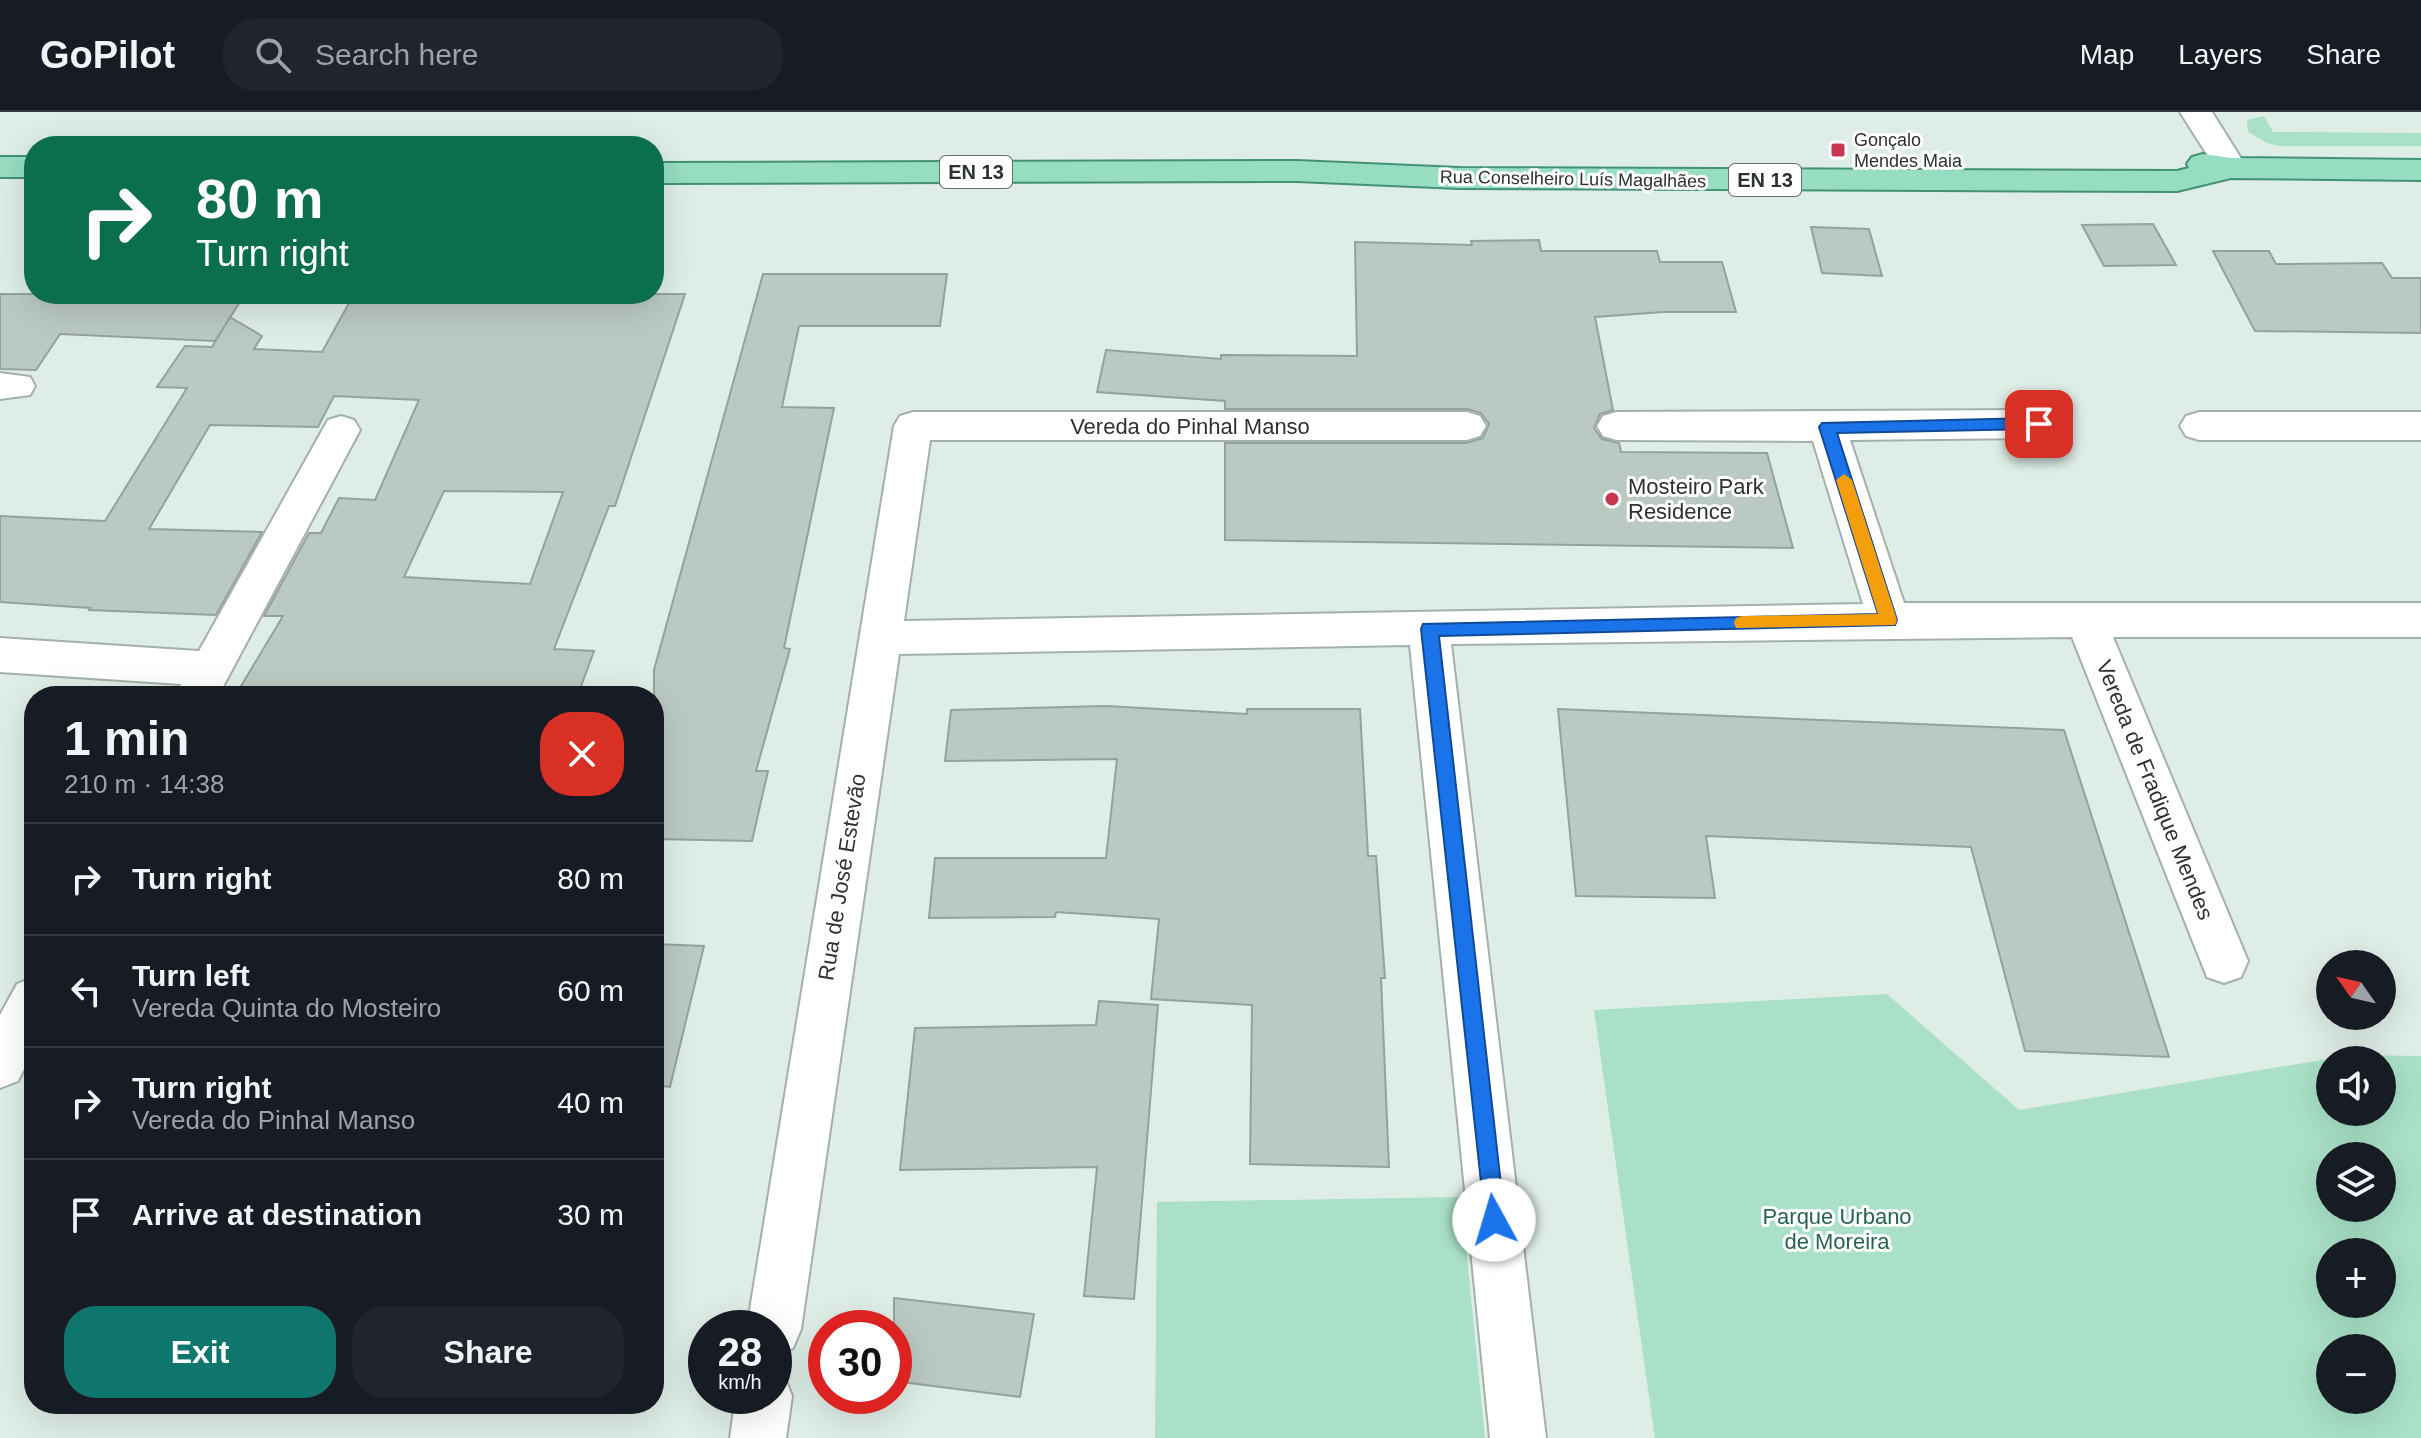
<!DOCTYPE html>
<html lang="en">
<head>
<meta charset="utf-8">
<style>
	:root { --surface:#171b24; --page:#20242c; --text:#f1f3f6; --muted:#9ea1a6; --line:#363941; --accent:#0f766e }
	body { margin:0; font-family:Arial,sans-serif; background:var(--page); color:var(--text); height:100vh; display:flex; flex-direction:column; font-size:30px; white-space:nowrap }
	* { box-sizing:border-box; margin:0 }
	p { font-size:26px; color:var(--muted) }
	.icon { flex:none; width:44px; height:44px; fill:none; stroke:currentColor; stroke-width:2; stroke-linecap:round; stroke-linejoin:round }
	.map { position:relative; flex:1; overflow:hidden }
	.sheet { position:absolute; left:24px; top:574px; width:640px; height:728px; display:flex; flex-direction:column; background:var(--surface); border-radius:32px; box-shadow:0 8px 32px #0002 }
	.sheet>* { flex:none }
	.top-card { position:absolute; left:24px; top:24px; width:640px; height:168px; border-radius:32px; box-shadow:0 8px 32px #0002; background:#0b6e4f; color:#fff; overflow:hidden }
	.needle { width:52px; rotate:304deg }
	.controls { position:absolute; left:2316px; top:838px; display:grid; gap:16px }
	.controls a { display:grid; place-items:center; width:80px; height:80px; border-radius:50%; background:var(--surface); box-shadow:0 8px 32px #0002; font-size:40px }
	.speed { position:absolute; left:688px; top:1198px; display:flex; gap:16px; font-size:40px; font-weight:700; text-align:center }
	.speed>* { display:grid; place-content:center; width:104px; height:104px; border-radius:50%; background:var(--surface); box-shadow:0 8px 32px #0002; line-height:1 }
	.speed small { font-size:20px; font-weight:400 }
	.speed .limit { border:12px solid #d22; background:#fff; color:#111 }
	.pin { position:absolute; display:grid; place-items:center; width:68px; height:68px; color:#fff; margin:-34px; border-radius:16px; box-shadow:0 4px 12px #0006 }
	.me { position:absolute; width:88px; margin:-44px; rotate:354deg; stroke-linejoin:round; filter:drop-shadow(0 0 6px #0008) }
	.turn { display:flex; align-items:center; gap:28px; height:168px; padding:0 40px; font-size:36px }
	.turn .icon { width:104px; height:104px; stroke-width:2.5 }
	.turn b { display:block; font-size:56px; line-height:68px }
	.round { display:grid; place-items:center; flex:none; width:84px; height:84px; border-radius:32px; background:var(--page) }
	.summary { display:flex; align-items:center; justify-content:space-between; height:136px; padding:0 40px }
	h1 { font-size:48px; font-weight:700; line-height:60px }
	.cta { display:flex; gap:16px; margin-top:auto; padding:16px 40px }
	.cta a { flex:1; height:92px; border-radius:32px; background:var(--accent); color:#fff; font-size:32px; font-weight:700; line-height:92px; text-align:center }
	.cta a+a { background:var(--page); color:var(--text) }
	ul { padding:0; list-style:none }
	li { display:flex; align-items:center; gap:24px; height:112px; padding:0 40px; border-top:2px solid var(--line) }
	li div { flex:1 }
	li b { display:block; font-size:30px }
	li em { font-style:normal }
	header { display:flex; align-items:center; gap:48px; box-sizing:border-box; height:112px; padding:0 40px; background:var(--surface); border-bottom:2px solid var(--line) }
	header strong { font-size:38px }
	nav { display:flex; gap:44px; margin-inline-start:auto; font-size:28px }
	.search { width:560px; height:72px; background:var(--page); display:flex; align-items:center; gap:20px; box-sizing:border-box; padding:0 28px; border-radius:32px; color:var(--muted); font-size:30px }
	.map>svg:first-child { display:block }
</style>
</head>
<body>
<header>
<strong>GoPilot</strong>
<div class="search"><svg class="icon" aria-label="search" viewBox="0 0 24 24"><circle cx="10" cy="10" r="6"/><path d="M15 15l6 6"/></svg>Search here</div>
<nav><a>Map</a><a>Layers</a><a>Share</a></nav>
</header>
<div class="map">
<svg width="2421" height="1326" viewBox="0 0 2421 1326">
	<rect width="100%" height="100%" fill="#deede6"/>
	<!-- green -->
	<path fill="#a9e0c7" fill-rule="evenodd" d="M2264 4 2273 20 2421 21V34H2280L2267 31 2248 20 2247 8Z
		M1887 882 2019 998 2352 943 2421 944V1326H1655L1594 898ZM2330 948H2382V1000H2330ZM2330 1044H2382V1096H2330ZM2330 1140H2382V1192H2330ZM2330 1236H2382V1288H2330Z
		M1461 1085 1485 1326H1155L1157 1090Z"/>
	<!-- building -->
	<path fill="#bac9c2" stroke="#95a29c" stroke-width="2" fill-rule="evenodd" d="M2153 112 2176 153 2104 154 2082 113Z
		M1811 115 1869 117 1882 164 1822 161Z
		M1539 128 1541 139H1657L1660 150H1722L1736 200H1663L1595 205 1613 298 1600 302 1594 316 1602 327 1619 331 1621 340 1767 341 1793 436 1225 428V331H1467L1483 326 1489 312 1481 301 1467 297H1225V289L1097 280 1106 238 1221 247V243L1357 244 1355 130 1472 133 1471 129Z
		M2213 139H2269L2276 152 2382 151 2392 166H2421V221L2255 219Z
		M763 162H947L940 214H799L782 295 834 296 784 536 790 537 756 659H768L752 729 654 727V558Z
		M0 182H245L215 229 60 222 36 258 0 257Z
		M354 182H685L615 394H609L554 537 594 539 579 580 544 578 542 584H235L283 504H264L309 421H321L339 386 375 388 419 288 334 284 318 315 210 313 149 417 262 420 216 503 89 498 90 496 0 490V404L105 409 187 276 157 275 185 234 212 235 230 205 262 224 254 237 322 240ZM444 379 563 380 530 472 404 465Z
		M1106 594 1247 602V597H1360L1368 744H1376L1385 866H1381L1389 1055 1250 1052 1252 893 1151 887 1159 807 1056 800 1055 805 929 806 935 746H1106L1117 647 945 649 951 598Z
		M1558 597 2064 618 2169 945 2025 939 1971 735 1706 724 1715 786 1576 784Z
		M654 832 704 834 670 975 654 973Z
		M1099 889 1158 893 1134 1187 1084 1184 1097 1055 900 1058 915 916 1096 913Z
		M894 1186 1034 1202 1020 1285 894 1269Z"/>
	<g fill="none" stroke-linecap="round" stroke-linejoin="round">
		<!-- minor casing -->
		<g stroke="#a3b1aa" stroke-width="4">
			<path id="minor" d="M2180 0H2212L2247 56 2242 63 2231 66 2220 63Z
				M0 261 30 265 35 274 30 283 0 287Z
				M2039 298 2052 302 2058 312 2052 322 2039 326 1850 328 1904 491H2421V525H2113L2248 849 2241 865 2224 871 2207 865 2072 525 1451 532 1546 1326H1490L1410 533 899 542 801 1217 793 1236 774 1244V1216H747L894 314 900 304 913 300H1467L1480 304 1486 314 1480 324 1467 328H930L904 509 1863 492 1813 329 1616 328 1603 324 1597 314 1603 304 1616 300Z
				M2199 300H2421V328H2199L2186 324 2180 314 2186 304Z
				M341 304 354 308 360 318 218 584H175L181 572 0 560V526L199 539 328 308Z
				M34 865V937L18 969 0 976V903L17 872Z
				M774 1260 784 1264 792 1284 786 1326H730L736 1284H774Z"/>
		</g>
		<!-- primary casing -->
		<g stroke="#439275" stroke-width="4">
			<path id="primary" d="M2203 42 2231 46 2421 48V68L2231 66 2177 79 1459 76 1297 69 654 71V51L1297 49 1459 56 2177 59 2189 56 2187 52 2192 45Z
				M0 45H34V65H0Z"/>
		</g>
		<!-- minor -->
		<use href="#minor" fill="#fff" fill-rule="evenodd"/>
		<!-- primary -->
		<use href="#primary" fill="#96ddc2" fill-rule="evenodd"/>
	</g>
	<!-- route -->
	<path fill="#1a73e8" stroke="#114b97" stroke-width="2" d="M2039 306 2046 312 2039 317 1837 321 1897 508 1895 513 1439 524 1505 1108 1501 1116 1494 1119 1486 1116 1421 517 1423 512 1878 502 1819 315 1822 311Z"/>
	<!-- slow -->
	<path fill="#f59e0b" d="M1844 362 1852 368 1897 508 1895 513 1736 516 1734 511 1736 506 1742 504 1878 502 1836 368Z"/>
	<!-- markers -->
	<g fill="#c63650" stroke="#fff" stroke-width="3">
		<rect x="1830" y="30" width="16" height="16" rx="4"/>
		<circle cx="1612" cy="387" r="8"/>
	</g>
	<g text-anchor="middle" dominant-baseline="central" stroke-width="6" stroke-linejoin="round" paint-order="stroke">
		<!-- far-poi labels -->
		<g font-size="18" fill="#2c322f" stroke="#fff" text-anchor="start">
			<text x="1854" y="28">Gonçalo<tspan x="1854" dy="21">Mendes Maia</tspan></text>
		</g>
		<!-- far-street labels -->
		<g font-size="18" fill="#2c322f" stroke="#fff">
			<text transform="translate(1573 67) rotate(1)">Rua Conselheiro Luís Magalhães</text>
		</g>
		<!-- shield labels -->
		<g fill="#fff" stroke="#6b706d" stroke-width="2">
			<rect x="940" y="44" width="72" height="32" rx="6"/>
			<rect x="1729" y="52" width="72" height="32" rx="6"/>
		</g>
		<g font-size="20" font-weight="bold" fill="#2c322f">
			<text x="976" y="60">EN 13</text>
			<text x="1765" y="68">EN 13</text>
		</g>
		<!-- street labels -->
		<g font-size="22" fill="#2c322f" stroke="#fff">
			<text x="1190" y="314">Vereda do Pinhal Manso</text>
			<text transform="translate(2155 678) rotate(68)">Vereda de Fradique Mendes</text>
			<text transform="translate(842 765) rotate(-81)">Rua de José Estevão</text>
		</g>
		<!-- poi labels -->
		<g font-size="22" fill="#2c322f" stroke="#fff" text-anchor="start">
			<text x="1628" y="374">Mosteiro Park<tspan x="1628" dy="25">Residence</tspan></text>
		</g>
		<!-- park labels -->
		<g font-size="22" fill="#27644d" stroke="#fff">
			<text x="1837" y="1104">Parque Urbano<tspan x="1837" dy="25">de Moreira</tspan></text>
		</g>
	</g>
</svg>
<div class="controls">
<a><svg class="needle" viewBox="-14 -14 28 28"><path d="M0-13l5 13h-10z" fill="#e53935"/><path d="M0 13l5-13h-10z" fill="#9ea1a6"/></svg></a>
<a><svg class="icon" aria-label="sound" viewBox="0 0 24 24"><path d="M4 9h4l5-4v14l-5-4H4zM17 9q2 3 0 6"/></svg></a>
<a><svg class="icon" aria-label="layers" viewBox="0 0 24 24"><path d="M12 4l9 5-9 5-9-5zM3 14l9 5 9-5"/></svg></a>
<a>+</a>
<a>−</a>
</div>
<div class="speed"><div>28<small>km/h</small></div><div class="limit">30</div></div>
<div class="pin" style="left:2039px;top:312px;background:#d93025"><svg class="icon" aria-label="arrive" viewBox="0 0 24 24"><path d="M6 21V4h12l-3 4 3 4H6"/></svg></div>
<svg class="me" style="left:1494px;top:1108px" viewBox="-20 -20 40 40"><circle r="19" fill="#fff"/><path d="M0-13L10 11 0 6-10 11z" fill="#1a73e8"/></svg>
<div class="top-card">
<div class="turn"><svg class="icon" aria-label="right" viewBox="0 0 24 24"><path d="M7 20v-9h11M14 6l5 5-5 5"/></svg><div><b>80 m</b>Turn right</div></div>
</div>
<section class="sheet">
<div class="summary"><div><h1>1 min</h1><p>210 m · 14:38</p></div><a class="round" style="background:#d93025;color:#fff"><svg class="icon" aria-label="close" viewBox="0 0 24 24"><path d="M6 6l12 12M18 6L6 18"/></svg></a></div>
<ul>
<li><svg class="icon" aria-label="right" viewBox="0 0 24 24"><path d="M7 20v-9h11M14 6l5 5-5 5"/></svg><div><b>Turn right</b></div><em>80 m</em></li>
<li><svg class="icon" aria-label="left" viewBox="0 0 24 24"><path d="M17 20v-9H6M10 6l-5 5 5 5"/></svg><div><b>Turn left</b><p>Vereda Quinta do Mosteiro</p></div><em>60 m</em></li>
<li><svg class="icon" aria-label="right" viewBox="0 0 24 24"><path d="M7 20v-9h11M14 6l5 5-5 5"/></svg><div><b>Turn right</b><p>Vereda do Pinhal Manso</p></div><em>40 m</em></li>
<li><svg class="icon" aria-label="arrive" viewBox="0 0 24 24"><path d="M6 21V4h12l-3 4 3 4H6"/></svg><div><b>Arrive at destination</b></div><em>30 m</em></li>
</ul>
<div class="cta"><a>Exit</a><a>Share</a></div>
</section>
</div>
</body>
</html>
